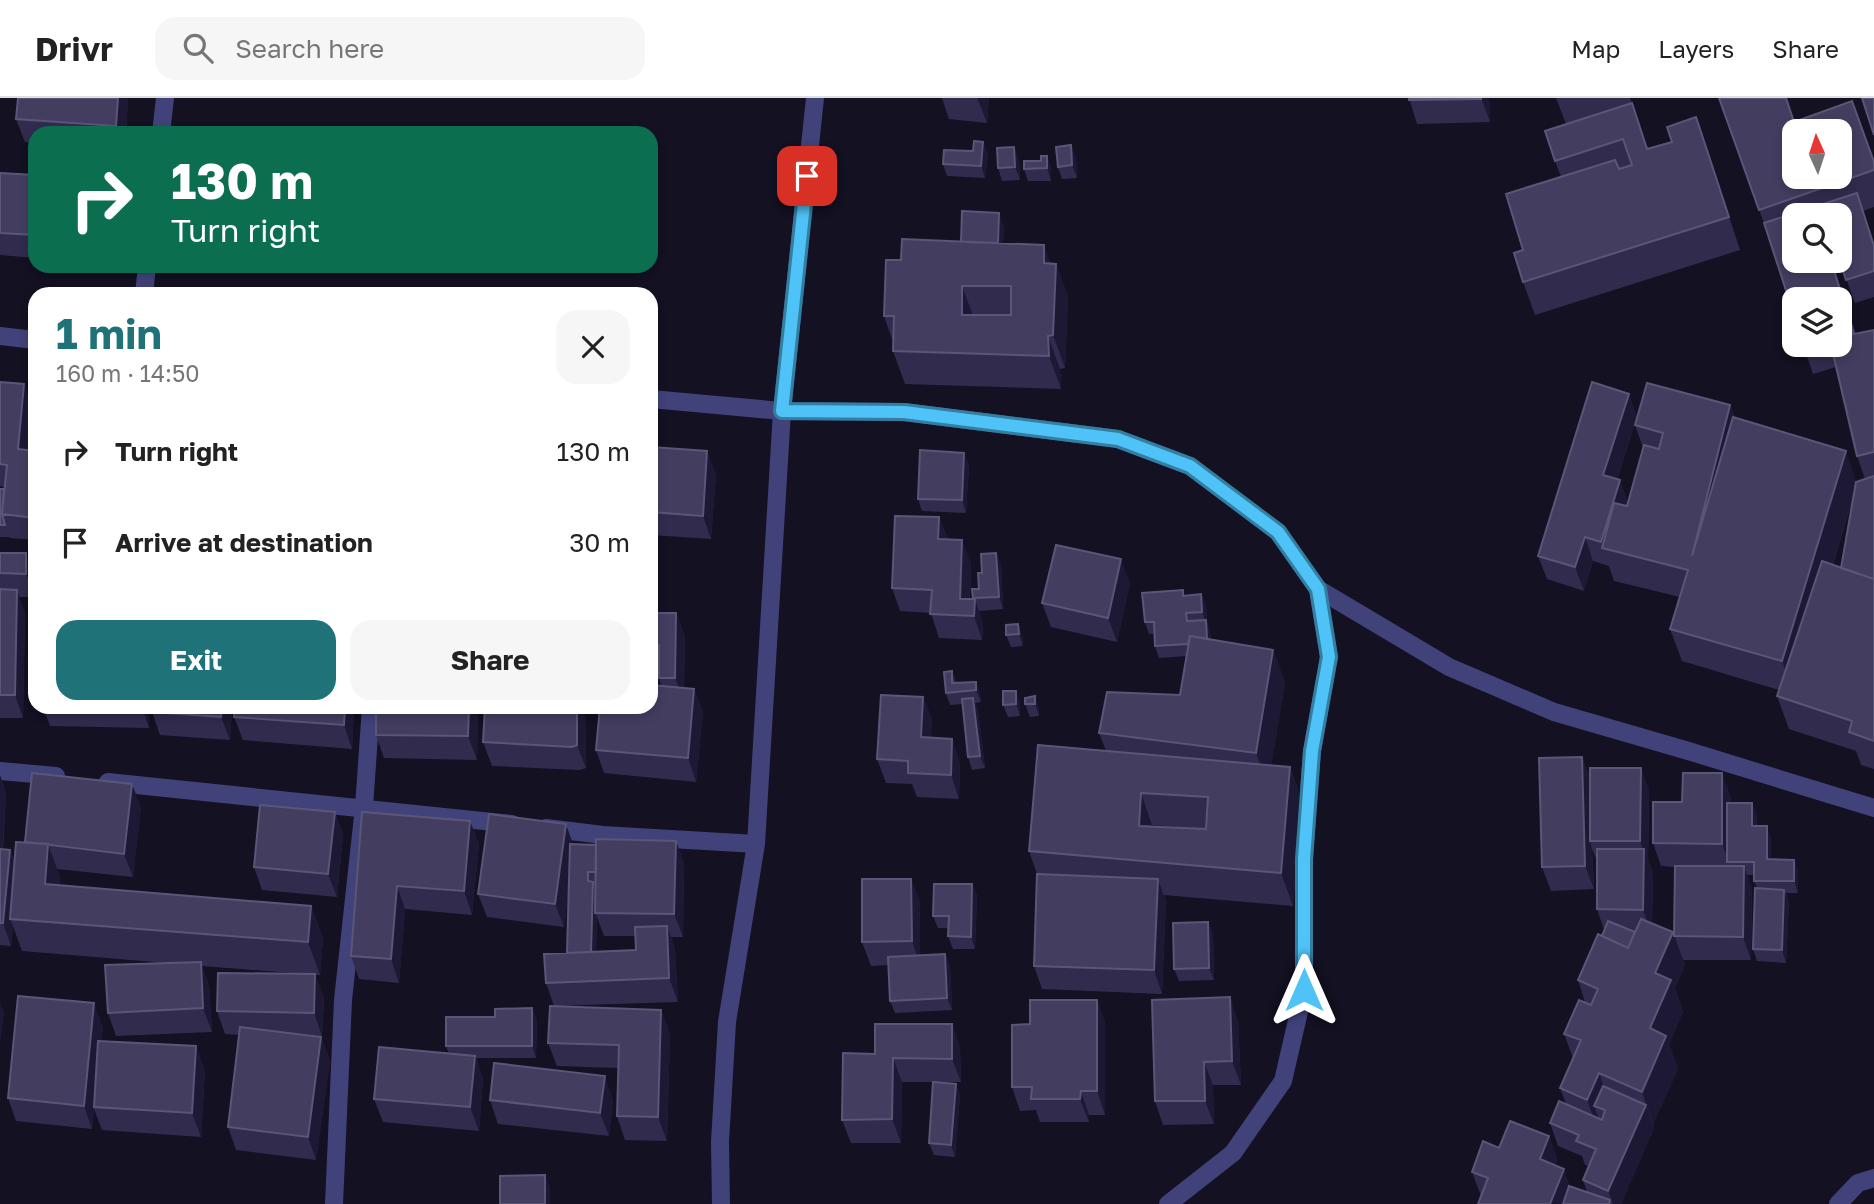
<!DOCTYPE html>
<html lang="en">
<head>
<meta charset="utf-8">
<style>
	:root { --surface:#fff; --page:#f6f6f6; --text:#222; --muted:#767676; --line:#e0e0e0; --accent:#1f7378 }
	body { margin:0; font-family:"Golos Text",sans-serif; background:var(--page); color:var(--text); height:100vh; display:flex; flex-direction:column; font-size:26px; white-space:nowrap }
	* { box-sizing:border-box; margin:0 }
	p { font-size:23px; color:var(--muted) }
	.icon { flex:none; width:38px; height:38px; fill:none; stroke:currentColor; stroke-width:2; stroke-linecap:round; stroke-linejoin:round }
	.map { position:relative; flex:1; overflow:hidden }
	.details { position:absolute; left:28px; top:189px; width:630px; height:427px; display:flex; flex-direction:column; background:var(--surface); border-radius:21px; box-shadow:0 4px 10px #0003 }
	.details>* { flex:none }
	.hud { position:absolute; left:28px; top:28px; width:630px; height:147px; border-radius:21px; box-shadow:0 4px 10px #0003; background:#0b6e4f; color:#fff; overflow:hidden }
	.needle { width:46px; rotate:357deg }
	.controls { position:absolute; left:1782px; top:21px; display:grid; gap:14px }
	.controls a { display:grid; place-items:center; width:70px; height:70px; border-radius:14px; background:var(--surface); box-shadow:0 4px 10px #0003; font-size:35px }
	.pin { position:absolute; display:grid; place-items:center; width:60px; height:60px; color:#fff; margin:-30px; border-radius:14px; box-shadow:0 4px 10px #0006 }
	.me { position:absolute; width:77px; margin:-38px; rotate:0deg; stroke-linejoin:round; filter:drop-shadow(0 0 5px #0008) }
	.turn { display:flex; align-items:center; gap:24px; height:147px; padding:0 28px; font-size:32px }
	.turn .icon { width:91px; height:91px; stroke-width:2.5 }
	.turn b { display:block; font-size:49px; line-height:60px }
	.round { display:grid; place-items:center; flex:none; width:74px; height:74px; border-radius:21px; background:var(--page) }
	.overview { display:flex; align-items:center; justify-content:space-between; height:119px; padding:0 28px }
	h1 { font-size:42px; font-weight:700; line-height:52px; color:var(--accent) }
	.action { display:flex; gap:14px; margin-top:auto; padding:14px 28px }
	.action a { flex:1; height:80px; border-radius:21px; background:var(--accent); color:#fff; font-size:28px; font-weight:700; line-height:80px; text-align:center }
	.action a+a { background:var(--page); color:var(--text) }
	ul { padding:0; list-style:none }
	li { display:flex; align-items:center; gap:21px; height:91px; padding:0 28px }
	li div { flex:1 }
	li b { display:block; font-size:26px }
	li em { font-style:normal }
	header { display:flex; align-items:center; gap:42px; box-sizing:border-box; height:98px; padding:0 35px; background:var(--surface); border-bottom:2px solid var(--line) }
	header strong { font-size:33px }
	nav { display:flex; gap:38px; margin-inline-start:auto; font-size:24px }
	.search { width:490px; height:63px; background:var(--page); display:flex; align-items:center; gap:18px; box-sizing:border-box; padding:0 24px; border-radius:21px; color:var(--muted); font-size:26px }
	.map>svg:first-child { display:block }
</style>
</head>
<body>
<header>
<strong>Drivr</strong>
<div class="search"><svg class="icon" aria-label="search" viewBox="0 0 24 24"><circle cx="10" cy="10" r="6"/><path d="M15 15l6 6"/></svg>Search here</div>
<nav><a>Map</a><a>Layers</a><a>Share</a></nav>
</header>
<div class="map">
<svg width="1874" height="1106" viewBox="0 0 1874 1106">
	<rect width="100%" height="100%" fill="#131122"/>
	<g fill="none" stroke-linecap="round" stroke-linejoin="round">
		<!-- service -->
		<path stroke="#42427b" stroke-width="18" d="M1838 1106 1858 1085 1874 1080"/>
		<!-- minor -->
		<path stroke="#42427b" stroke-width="18" d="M161 35 165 0
			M144 196 147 168
			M0 238 35 242
			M651 301 782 313 904 314 1118 341 1190 368 1278 434 1318 491 1329 559 1312 653 1304 761V892L1283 983 1233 1055 1168 1106
			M1318 491 1449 569 1554 614 1685 652 1874 710
			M0 673 56 678
			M108 684 512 726
			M546 730 603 737 756 746
			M334 1106 343 902 364 709 371 609
			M721 1106 720 1044 727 924 756 746 782 313 815 0"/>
	</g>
	<!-- wall -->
	<path fill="#312c4e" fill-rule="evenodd" d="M18 0H128L126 35H35V45L25 44 16 21Z
		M942 0H989L987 25 949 21Z
		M1409 0H1489L1490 24 1417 26Z
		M1556 0H1630L1648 51 1672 44 1696 19 1708 52 1740 152 1535 217 1523 184V152L1561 79 1555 63 1566 26Z
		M1719 0 1794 24 1874 64V109L1863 113 1874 146V199L1855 205 1839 161V117L1794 163H1832L1856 236 1874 232V671L1861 667 1856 653 1789 631 1777 598 1779 592 1682 563 1670 531 1680 499 1614 483 1609 468 1593 463 1584 493 1547 481 1538 458 1637 319 1730 307 1735 320 1857 384 1865 381 1857 358 1836 269 1813 276 1803 247H1839L1769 139ZM1636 322 1635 327 1643 350 1628 406 1620 382H1617ZM1853 399 1841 470 1833 467Z
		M983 44 988 56 985 80 947 78 943 66 973 53Z
		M1047 58 1051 70V83H1028L1024 71 1041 63Z
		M1076 60 1077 80 1062 81 1058 69Z
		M1019 62 1020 82 1002 83 998 70Z
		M0 75 35 77V160L0 157Z
		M1004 128 1003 145 1051 166H1056L1068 199 1065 270 1060 271 1061 291 905 286 893 253V244L884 218 901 162 961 144Z
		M0 284 33 310 28 352 35 353V442L10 440V437V439H0V391H4L5 389 0 388Z
		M651 349 716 376 711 441 651 437Z
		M969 367 966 415 922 413 918 401Z
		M939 419 948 441 971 465 970 501H973L972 491H979L982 475 1001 467 1003 511 979 513 983 525 982 542 939 540 931 515 900 513 892 490Z
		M0 455 34 478V499H19L25 515 23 620H0Z
		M1130 485 1117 544 1051 529 1042 505Z
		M1183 492 1185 498 1201 496 1206 508 1207 524 1210 535 1211 542 1273 552 1285 585 1271 668 1290 669 1302 702 1293 808 1164 797 1166 804 1162 896 1042 891 1034 868 1037 776 1029 753 1106 653 1099 635 1180 597 1186 558 1159 560 1155 548 1154 536H1149L1145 524ZM1152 727 1206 731 1152 729Z
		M651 515H676L685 539 684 590 694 591 703 614 696 684 604 675 596 652 661 588 659 580V571H651Z
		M1006 527 1023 539V548L1011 549 1006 537Z
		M952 573 956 585 976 584 980 596 981 604 975 605 978 612 985 670 972 672 968 659 962 606 950 607 946 595Z
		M1035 598 1039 611V618L1030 619 1025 606Z
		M923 599 932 622 931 639 960 664 959 701 917 699 912 686 886 685 877 661Z
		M1020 605V618L1008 619 1003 607Z
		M43 609H149V630L50 628Z
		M232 609 230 642 160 637 152 614Z
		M235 609H354L352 651 243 642 234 619Z
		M478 609 477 662 384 660 376 637Z
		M585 609 586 670 580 672 492 668 483 644Z
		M1582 659 1590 681 1641 670 1649 693 1648 762 1653 774 1652 825 1674 838 1675 769 1661 768 1653 745 1682 704 1731 699V705L1757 717V728L1771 740V761L1794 762 1798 774V795H1786L1789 804 1786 865 1757 863 1753 851 1757 790 1754 783V777H1747L1752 791 1751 862H1683L1685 867 1675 890 1683 914 1669 946 1678 971 1653 1026 1654 1030 1621 1106H1478L1481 1098 1472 1074 1499 1050 1549 1038 1557 1061 1555 1067 1570 1088 1587 1094 1583 1082 1589 1068 1585 1067 1582 1058 1558 1048 1550 1025 1566 1006 1560 990 1573 960 1564 936 1585 904 1578 882 1604 832 1597 811V763L1592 751 1594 791 1551 793 1542 769Z
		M0 677 6 695 3 751 10 752 15 765 25 744 141 709 133 779 57 771 60 779 59 788 311 808 323 840 320 877H315L324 900 322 938H308L321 939 330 963 316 1062 236 1052 228 1029 239 937 225 936 217 913 306 876 202 868 209 887 212 934 116 938 108 915 167 865 22 853 13 828 11 848 0 847Z
		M335 714 343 737 337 799 262 792 254 769Z
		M362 714 470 723 479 746 472 817 405 811 399 885 359 881 351 858Z
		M676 743 684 766 683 839H671L675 851 678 904 554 908 546 885 567 855 569 787 564 829 487 819 478 796 573 746 596 747ZM597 819 604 838H636V852L596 854Z
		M911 781 920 805V857L945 856 950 868 952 912 895 915 890 903 888 867 871 868 862 844Z
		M972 786 977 798 975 851H953L948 838 949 830H938L933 818Z
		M1208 824 1213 836 1214 882 1179 883 1174 871Z
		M1097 902 1105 925V1017H1089V1024H1040L1036 1012 1020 1013 1012 989 1030 926Z
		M532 910 537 923 536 960H476L483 981 479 1033 383 1024 374 1001 449 956 446 948 495 919Z
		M661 912 670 935 667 1043 625 1042 617 1018 618 970 557 968 548 945Z
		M1238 923 1241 987H1213L1214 1026 1163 1027 1155 1003Z
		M952 926 960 950 961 984H934L956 986 960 998 955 1059 934 1057 929 1045 933 984H902L901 1045H851L842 1022 875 956Z
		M103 929 101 943 205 972 201 1039 102 1032 94 1011 92 1031 16 1023 8 1000Z
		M613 1001 609 1038 498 1026 490 1002Z"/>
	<!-- shaded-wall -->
	<path fill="#1d1935" d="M118 0H128L126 35H119L116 28Z
		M978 0H989L987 25 978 2Z
		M1481 0H1489L1490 24Z
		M1632 5 1644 37 1659 84 1647 51Z
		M1696 19 1708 52 1740 152 1729 119Z
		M983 44 988 56 985 80 981 68Z
		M1071 47 1076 60 1077 80 1072 67Z
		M1014 49 1019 62 1020 82 1015 69Z
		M1047 58 1051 70V83L1047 70Z
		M999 115 1004 128 1002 162 998 150Z
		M1044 147 1056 178V166L1068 199 1065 270 1053 237 1044 165Z
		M1831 163H1832L1863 261 1855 237Z
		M962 188 974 220 962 217Z
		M1048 238 1060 271 1061 291 1049 258Z
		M24 286 33 310 26 374 18 351Z
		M1629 296 1637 319 1611 400 1603 377Z
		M1730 307 1742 340 1692 458Z
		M707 353 716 376 711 441 703 418Z
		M1846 353 1857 385 1794 596 1782 563Z
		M964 355 969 367 966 415 962 402Z
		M1620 382 1628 406 1603 450 1601 444Z
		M939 419 948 442 938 441Z
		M1585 439 1593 463 1584 493 1575 469Z
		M962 442 971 465 969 518 960 501Z
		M26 455 34 478V499L26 476Z
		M996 455 1001 467 1003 511 999 499Z
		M1121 461 1130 485 1117 544 1108 520Z
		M17 492 25 515 23 620 15 597Z
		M1201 496 1206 508 1207 524 1210 535 1212 557 1207 545 1206 525 1202 514Z
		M975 501 983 525 982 542 974 518Z
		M676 515 685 539 684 603 675 580Z
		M1018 526 1023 539V548L1019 536Z
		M1273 552 1285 585 1268 688 1256 655Z
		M976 584 980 596 981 604 976 592Z
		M694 591 703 614 696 684 688 660Z
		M1016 593 1020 605V618L1016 606Z
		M1035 598 1039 611V618L1035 606Z
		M923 599 932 622 930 662 921 639Z
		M973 600 978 612 985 670 980 658Z
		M142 609H149V630Z
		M222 609H232L230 642 221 619Z
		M345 609H354L352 651 344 627Z
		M469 609H478L477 662 468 638Z
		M577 609H585L586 670 577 647Z
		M952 641 960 664 959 701 951 677Z
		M1582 659 1590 682V743L1592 751 1594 791 1585 768Z
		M1290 669 1302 702 1293 808 1281 775Z
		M1641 670 1649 693 1648 762 1653 774 1652 835 1643 812 1644 755 1640 743Z
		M1722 675 1731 699V764H1729L1722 746Z
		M0 677 6 695 2 758 0 752Z
		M132 686 141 709 133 779 124 756Z
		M1141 695 1152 727 1151 761 1139 728Z
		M1752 705 1757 717 1756 740 1752 728Z
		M335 714 343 737 337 799 328 776Z
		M470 723 479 746 472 817 464 793Z
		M566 726 574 749 564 829 555 806Z
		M1767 728 1771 740V774L1767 761Z
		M676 743 684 766 683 839 674 816Z
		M48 746 60 779 57 819 45 786Z
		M10 752 18 775 10 821 13 828 11 848 3 825Z
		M1794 762 1798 774V795L1794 783Z
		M1744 768 1752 791 1751 862 1743 839Z
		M911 781 920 805V867L912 843Z
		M1158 781 1166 804 1162 896 1154 872Z
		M593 784 598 796 595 815 597 819 596 872 591 860Z
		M972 786 977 798 975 851 971 839Z
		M397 788 405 811 399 885 391 861Z
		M1784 792 1789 804 1786 865 1782 852Z
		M311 808 323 840 320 877 308 844Z
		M1208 824 1213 836 1214 882 1209 870Z
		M667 828 675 851 678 904 669 880Z
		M1673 834 1685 867 1675 890 1683 914 1669 946 1678 971 1653 1026 1642 994 1650 930 1655 875Z
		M945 856 950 868 952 912 947 900Z
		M201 864 209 887 212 934 203 910Z
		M315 876 324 900 322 938 314 915Z
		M1230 899 1238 923 1241 987 1232 963Z
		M1097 902 1105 925V1017L1097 993Z
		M0 904 4 915 0 947Z
		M94 905 103 929 92 1031 84 1008Z
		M532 910 537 923 536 960 532 948Z
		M661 912 670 935 667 1043 658 1019Z
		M952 926 960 950 961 984 952 961Z
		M321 939 330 963 316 1062 308 1039Z
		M196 948 205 972 201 1039 192 1015Z
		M475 958 483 981 479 1033 470 1009Z
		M893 960 902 984 901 1045 892 1021Z
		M1204 964 1213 987 1214 1026 1205 1003Z
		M1599 975 1611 1008H1594L1602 1028 1599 1035 1587 1002Z
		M605 978 613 1001 609 1038 600 1015Z
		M956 986 960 998 955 1059 951 1047Z
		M1081 993 1089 1017V1024L1080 1001Z
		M1646 1007 1654 1030 1621 1106H1613L1608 1093Z
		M1549 1038 1557 1061 1548 1084 1540 1061Z
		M1564 1071 1572 1094 1567 1106H1550Z
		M545 1077 550 1089V1106H545Z"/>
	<!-- building -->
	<path fill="#433e60" stroke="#5a5678" stroke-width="2" fill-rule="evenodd" d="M18 0H118L116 28 16 21Z
		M1409 0H1481V1L1409 2Z
		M1719 0H1786L1794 24 1852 3 1874 64V72L1759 112ZM1794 33H1839V79H1794Z
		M1862 0H1874V37Z
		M1632 5 1647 51 1672 44 1667 29 1696 19 1729 119 1523 184 1514 155 1523 152 1506 96 1615 62 1619 71 1632 67 1623 41 1555 63 1545 33Z
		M974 43 983 44 981 68 943 66 944 52 973 53Z
		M1071 47 1072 67 1058 69 1056 49Z
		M1014 49 1015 69 998 70 997 50Z
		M1041 58H1047V70L1024 71V63H1041Z
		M0 75 35 77V137L0 135Z
		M1857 95 1874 148V173L1846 182 1839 161V117H1794V163H1831L1854 236 1839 239V201H1794V217L1764 125Z
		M962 113 999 115 998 145 961 144Z
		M902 141 1044 147V165L1056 166 1053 237 1048 238 1049 258 893 253 894 218H884L886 162H901ZM962 188H1011V217H962Z
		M1874 232V354L1857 358 1831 247H1839V239Z
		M1803 247H1824L1805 252Z
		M0 284 24 286 18 351 35 353V420L2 416 7 367 0 366Z
		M1592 284 1629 296 1603 377 1620 382 1601 444 1585 439 1575 469 1538 458Z
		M1647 285 1730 307 1692 458 1733 319 1846 353 1782 563 1670 531 1688 472 1602 450 1614 405 1627 408 1644 347 1659 351 1663 335 1635 327Z
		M651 349 707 353 703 418 651 414Z
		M920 352 964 355 962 402 918 401Z
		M1874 378V481L1841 470 1856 384Z
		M0 391H4L2 416 5 427H0Z
		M895 418 939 419 938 441 962 442 960 501H975L974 518 930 516 932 492 892 490Z
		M1056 447 1121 461 1108 520 1042 505Z
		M0 455H26V476L0 475Z
		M996 455 999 499 973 500 972 491H979L978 475H982L981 456Z
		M1822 463 1874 481V643L1849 634 1852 623 1777 598Z
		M0 491 17 492 15 597H0Z
		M1183 492V498L1201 496 1202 514 1186 515 1187 523 1206 522 1207 541 1190 538 1188 546 1155 548 1154 524H1145L1142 495Z
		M651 515H676L675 580H659V547H651Z
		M1018 526 1019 536 1006 537V527Z
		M1190 538 1273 552 1256 655 1099 635 1107 594 1180 597Z
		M952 573V585L976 584V592L946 595 944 574Z
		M651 587 694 591 688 660 596 652 600 609H651Z
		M1003 593H1016V606L1003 607Z
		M881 597 923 599 921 639 952 641 951 677 908 675V663L877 661Z
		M1035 598V606H1025V600Z
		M973 600 980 658 968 659 962 601Z
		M152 609H222L221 619 152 614Z
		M235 609H345L344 627 234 619Z
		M376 609H469L468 638 376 637Z
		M485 609H577V647L572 649 483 644Z
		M1038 647 1290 669 1281 775 1029 753ZM1141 695 1208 699 1206 731 1139 728Z
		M1582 659 1585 768 1542 769 1539 660Z
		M1590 670H1641L1640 743H1590Z
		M32 675 132 686 124 756 25 744Z
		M1683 675H1722V746L1653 745V704H1682Z
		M1727 705H1752V728H1767V761L1794 762V783H1754V764H1727Z
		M260 707 335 714 328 776 254 769Z
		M362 714 470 723 464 793 397 788 391 861 351 858Z
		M489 716 566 726 555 806 478 796Z
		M596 741 676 743 674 816 595 815Z
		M16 744 48 746 45 786 311 808 308 844 10 821Z
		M570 746 596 747V774H588V783L593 784 591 854 567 855Z
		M0 751 10 752 3 825H0Z
		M1597 751H1644L1643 812 1597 811Z
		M1675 768H1744L1743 839 1674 838Z
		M1037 776 1158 781 1154 872 1034 868Z
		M862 781H911L912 843 862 844Z
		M934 786H972L971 839 948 838 949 818H933Z
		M1755 790 1784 792 1782 852 1753 851Z
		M1641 821 1673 834 1655 875 1671 882 1650 930 1666 938 1642 994 1599 975 1587 1002 1560 990 1581 942 1564 936 1579 902 1591 907 1598 891 1578 882 1598 836 1628 850Z
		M1608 823 1635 834 1628 850 1602 838Z
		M1208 824 1209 870 1174 871 1173 825Z
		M667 828 669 880 546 885 544 856 636 852 635 829Z
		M945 856 947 900 890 903 888 859Z
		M201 864 203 910 108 915 105 867Z
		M218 875 315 876 314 915 217 913Z
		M18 898 94 905 84 1008 8 1000Z
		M1230 899 1232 963 1204 964 1205 1003H1155L1152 902Z
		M1030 902H1097V993H1081L1080 1001H1031L1032 989H1012V927L1030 926Z
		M550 908 661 912 658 1019 617 1018 619 947 548 945Z
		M532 910V948H446V919H495V911Z
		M875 926H952V961L893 960 892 1021 842 1022 843 955 875 956Z
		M240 929 321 939 308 1039 228 1029Z
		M98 943 196 948 192 1015 94 1009Z
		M379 949 475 958 470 1009 374 1001Z
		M494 965 605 978 600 1015 490 1002Z
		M933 984 956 986 951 1047 929 1045Z
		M1603 988 1646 1007 1608 1093 1583 1082 1596 1051 1576 1043 1579 1037 1550 1025 1559 1003 1602 1022 1605 1012 1594 1008Z
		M1510 1023 1549 1038 1540 1061 1564 1071 1550 1106H1478L1488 1080 1472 1074 1483 1043 1499 1050Z
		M545 1077V1106H500V1078Z
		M1569 1088 1610 1102 1609 1106H1563Z"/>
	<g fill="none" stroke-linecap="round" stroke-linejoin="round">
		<!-- route casing -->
		<g stroke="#337fa1" stroke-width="18">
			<path id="route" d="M807 78 782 313 904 314 1118 341 1190 368 1278 434 1318 491 1329 559 1312 653 1304 761V892"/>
		</g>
		<!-- route -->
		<use href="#route" stroke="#4fc3f7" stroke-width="12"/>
	</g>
</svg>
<div class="controls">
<a><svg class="needle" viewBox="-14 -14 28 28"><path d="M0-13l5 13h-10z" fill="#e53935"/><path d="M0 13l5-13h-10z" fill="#767676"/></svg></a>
<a><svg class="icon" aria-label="search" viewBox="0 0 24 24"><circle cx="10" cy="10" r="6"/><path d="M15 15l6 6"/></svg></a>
<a><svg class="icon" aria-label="layers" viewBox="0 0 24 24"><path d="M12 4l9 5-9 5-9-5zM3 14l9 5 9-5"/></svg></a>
</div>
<div class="pin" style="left:807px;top:78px;background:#d93025"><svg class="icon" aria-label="arrive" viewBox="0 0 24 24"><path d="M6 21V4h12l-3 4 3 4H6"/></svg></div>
<svg class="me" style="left:1304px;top:892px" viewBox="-20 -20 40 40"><path d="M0-17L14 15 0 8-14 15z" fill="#4fc3f7" stroke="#fff" stroke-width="4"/></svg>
<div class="hud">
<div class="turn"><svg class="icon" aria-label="right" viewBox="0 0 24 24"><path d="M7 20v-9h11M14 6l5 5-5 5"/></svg><div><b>130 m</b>Turn right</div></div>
</div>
<section class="details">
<div class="overview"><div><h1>1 min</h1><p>160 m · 14:50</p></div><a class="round"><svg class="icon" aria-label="close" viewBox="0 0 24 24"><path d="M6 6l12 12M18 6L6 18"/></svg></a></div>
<ul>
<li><svg class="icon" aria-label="right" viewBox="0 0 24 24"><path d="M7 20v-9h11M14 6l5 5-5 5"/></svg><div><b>Turn right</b></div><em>130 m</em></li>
<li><svg class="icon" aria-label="arrive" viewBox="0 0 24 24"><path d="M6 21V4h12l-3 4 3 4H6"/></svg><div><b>Arrive at destination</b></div><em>30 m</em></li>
</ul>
<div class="action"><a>Exit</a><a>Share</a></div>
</section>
</div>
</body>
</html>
